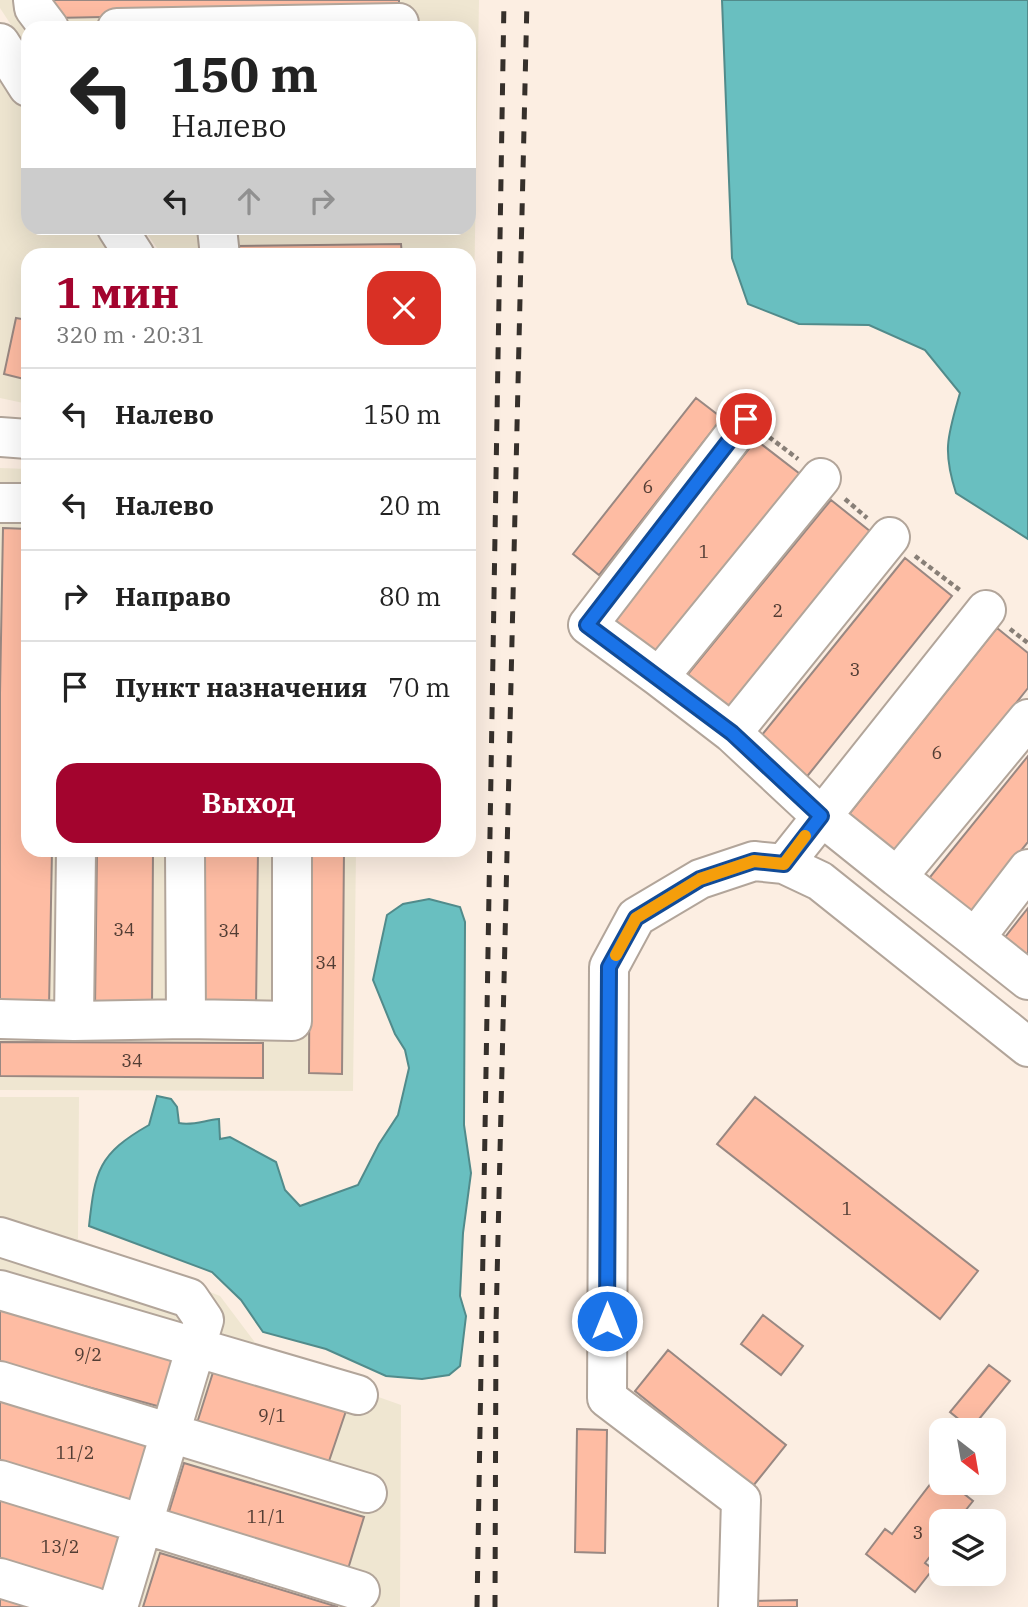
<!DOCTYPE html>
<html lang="ru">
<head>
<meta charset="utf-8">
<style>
	:root { --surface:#fff; --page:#f2f2f2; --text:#222; --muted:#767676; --line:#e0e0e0; --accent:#a3042e }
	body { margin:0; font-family:"IBM Plex Serif",serif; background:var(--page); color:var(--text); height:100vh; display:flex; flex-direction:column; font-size:26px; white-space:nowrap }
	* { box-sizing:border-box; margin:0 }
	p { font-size:23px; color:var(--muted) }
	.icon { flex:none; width:38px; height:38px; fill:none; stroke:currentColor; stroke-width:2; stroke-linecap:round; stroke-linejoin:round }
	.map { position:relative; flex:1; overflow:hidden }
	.sheet { position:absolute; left:21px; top:248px; width:455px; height:609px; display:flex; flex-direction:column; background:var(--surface); border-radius:21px; box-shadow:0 7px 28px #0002 }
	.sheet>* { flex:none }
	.hud { position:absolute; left:21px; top:21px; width:455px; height:214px; border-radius:21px; box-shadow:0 7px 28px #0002; background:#fff; color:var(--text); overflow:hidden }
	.needle { width:46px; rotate:149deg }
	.fabs { position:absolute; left:929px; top:1418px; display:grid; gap:14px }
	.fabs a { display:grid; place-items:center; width:77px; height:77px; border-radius:14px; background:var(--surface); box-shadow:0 7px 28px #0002; font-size:35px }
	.pin { position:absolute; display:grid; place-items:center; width:60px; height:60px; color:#fff; margin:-30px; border:4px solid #fff; border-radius:50%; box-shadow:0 2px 7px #0007 }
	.me { position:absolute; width:77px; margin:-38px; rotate:0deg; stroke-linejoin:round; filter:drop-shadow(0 0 5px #0008) }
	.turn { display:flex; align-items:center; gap:24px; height:147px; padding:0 35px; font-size:32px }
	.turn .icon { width:91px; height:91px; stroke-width:2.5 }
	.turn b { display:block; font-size:49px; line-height:60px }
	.lanes { display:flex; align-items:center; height:66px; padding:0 35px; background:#0003; justify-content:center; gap:35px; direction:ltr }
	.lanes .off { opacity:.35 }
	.round { display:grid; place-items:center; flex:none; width:74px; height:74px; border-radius:21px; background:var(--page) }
	.overview { display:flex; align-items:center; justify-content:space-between; height:119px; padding:0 35px }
	h1 { font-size:42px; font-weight:700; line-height:52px; color:var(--accent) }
	.action { display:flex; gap:14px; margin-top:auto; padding:14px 35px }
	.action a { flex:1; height:80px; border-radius:21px; background:var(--accent); color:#fff; font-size:28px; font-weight:700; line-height:80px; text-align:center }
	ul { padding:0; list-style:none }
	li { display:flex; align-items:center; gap:21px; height:91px; padding:0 35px; border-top:2px solid var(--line) }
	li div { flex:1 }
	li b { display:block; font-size:26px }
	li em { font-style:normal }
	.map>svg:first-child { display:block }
</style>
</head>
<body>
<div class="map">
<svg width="1028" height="1607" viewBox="0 0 1028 1607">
	<rect width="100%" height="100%" fill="#fceee2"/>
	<!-- industrial -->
	<path fill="#efe6d1" d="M0 0H479L473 354 469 353V256L162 255 143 228H469V28H28V51L0 8Z
		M0 66 28 109V228H105L123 255 28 256V404L0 398Z
		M0 468 28 469V850L356 851 353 1091 0 1090Z
		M0 1097H79L78 1239 220 1296 266 1357 401 1405 400 1607H0Z"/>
	<!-- water -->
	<path fill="#69bfc0" stroke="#518b8b" stroke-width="2" d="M722 0H1028V539L956 493C942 450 948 435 960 393L925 350 869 325 799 324 748 304 732 258Z
		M429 899 460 907 465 922 464 1125 471 1173 463 1233 460 1296 466 1316 460 1366 449 1375 422 1379 386 1376 326 1349 263 1332 241 1300 212 1272 89 1226C95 1171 98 1154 149 1125L157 1096 171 1099 177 1107 179 1123C193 1126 205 1120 219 1119L220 1139 230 1137 276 1162 285 1190 300 1206 358 1185 379 1144 398 1115 409 1068 405 1050 395 1034 373 980 387 915 403 904Z"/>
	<!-- building -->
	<path fill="#febca3" stroke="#998882" stroke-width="2" d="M53 0H399V11L53 18Z
		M401 244 402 256H235V246Z
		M16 318 28 320V380L4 374Z
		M696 398 722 418 599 575 573 554Z
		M756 440 800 474 652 662 608 628Z
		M831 500 876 536 724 721 679 685Z
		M3 528 28 529V850H52L49 1008 0 1007V693Z
		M905 558 952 596 805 779 757 741Z
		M997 628 1028 653V688L895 855 847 817Z
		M1028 756V842L968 916 926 882Z
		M97 850H153L152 1007H95Z
		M201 850H258L256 1009H199Z
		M310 850H344L342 1074 309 1073Z
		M1028 908V962L1002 941Z
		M0 1042 263 1043V1078L0 1076Z
		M755 1097 978 1271 940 1319 717 1144Z
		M0 1296 178 1344 161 1407 0 1363Z
		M763 1315 803 1346 781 1375 741 1344Z
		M668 1350 786 1445 753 1486 635 1391Z
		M989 1365 1010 1381 971 1429 950 1412Z
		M215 1366 347 1408 328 1464 197 1423Z
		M0 1398 152 1445 134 1501 0 1460Z
		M577 1429 607 1430 605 1553 575 1552Z
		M184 1463 364 1517 348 1569 168 1515Z
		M938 1474 942 1476V1482H949L973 1501 957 1521H942V1541L925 1563 933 1569 915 1592 866 1554 885 1529 892 1534Z
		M0 1495 124 1534 106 1591 0 1558Z
		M160 1553 338 1607H143Z
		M0 1594 41 1607H0Z
		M797 1600V1607H749V1601Z"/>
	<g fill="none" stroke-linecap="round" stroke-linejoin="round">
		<!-- minor casing -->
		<g stroke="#b2a59a" stroke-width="42">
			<path id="minor" d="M33 0 34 8 49 28
				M117 28 399 23
				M0 43 28 87
				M117 228 135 256
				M217 228 220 256
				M0 437 28 439
				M0 503H28
				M890 537 732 733 821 816 897 877 1028 719
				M659 677 588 625 746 419
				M732 733 659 677 821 478
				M784 864 986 610
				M897 877 975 938 1028 869
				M975 938 1028 980
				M0 1019 74 1021 186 1019 185 850
				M186 1019 292 1021V850
				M74 1021 76 850
				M0 1237 189 1298 204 1320 118 1607
				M0 1290 358 1395
				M0 1381 367 1493
				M0 1480 360 1591
				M0 1578 94 1607
				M738 1607 741 1500 607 1398 609 967 636 917 700 879 754 861 784 864 820 881 1028 1047"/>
		</g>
		<!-- path -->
		<path stroke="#887f77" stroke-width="4.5" stroke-dasharray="5 3.5" stroke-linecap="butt" d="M769 437 798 459
			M845 499 867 518
			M915 556 961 591
			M1010 629 1028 643"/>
		<!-- minor -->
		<use href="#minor" stroke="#fff" stroke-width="38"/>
		<!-- rail -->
		<path stroke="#36302b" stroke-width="5" stroke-dasharray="12 12" stroke-linecap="butt" d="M477 1607 504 0
			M495 1607 496 1323 527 0"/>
	</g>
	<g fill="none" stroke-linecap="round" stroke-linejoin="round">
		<!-- route casing -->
		<g stroke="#114b97" stroke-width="18">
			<path id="route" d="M607 1321 609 967 636 918 700 879 754 861 784 864 821 816 732 733 587 625 746 419"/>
		</g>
		<!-- route -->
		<use href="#route" stroke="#1a73e8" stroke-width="12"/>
		<!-- slow -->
		<path stroke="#f59e0b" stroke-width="12" d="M616 955 636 918 700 879 754 861 784 864 805 836"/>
	</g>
	<g text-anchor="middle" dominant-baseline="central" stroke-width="6" stroke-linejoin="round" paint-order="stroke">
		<!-- number labels -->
		<g font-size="18" fill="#523d34">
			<text x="648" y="486">6</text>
			<text x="704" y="551">1</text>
			<text x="778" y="610">2</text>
			<text x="855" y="669">3</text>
			<text x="937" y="752">6</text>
			<text x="124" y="929">34</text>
			<text x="229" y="930">34</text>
			<text x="326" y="962">34</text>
			<text x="132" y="1060">34</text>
			<text x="847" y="1208">1</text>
			<text x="88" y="1354">9/2</text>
			<text x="272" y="1415">9/1</text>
			<text x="75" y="1452">11/2</text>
			<text x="266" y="1516">11/1</text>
			<text x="918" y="1532">3</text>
			<text x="60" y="1546">13/2</text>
		</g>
	</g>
</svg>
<div class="fabs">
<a><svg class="needle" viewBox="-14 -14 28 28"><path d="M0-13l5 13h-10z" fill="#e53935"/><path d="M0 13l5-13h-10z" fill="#767676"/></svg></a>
<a><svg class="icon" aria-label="layers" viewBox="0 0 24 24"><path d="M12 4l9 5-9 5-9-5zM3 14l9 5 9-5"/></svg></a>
</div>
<div class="pin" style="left:746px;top:419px;background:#d93025"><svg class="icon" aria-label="arrive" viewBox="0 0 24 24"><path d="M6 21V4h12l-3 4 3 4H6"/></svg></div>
<svg class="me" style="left:607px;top:1321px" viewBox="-20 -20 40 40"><circle r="17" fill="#1a73e8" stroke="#fff" stroke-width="3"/><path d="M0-11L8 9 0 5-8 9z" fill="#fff"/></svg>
<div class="hud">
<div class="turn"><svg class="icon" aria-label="left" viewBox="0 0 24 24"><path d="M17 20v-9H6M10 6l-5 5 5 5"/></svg><div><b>150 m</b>Налево</div></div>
<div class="lanes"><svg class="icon" aria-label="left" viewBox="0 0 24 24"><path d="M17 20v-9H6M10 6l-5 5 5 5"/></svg><svg class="icon off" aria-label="ahead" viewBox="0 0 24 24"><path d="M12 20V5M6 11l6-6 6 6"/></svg><svg class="icon off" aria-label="right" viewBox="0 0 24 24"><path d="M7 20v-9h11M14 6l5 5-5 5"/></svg></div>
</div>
<section class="sheet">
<div class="overview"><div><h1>1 мин</h1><p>320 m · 20:31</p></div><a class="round" style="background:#d93025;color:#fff"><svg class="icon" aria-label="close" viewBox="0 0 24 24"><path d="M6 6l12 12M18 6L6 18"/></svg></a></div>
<ul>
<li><svg class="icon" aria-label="left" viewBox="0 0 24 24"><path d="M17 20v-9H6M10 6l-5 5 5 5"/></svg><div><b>Налево</b></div><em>150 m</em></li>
<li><svg class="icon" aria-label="left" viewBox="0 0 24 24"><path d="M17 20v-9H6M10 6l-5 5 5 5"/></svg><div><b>Налево</b></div><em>20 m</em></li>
<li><svg class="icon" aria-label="right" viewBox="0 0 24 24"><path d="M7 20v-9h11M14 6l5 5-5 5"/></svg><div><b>Направо</b></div><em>80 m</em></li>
<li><svg class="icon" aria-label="arrive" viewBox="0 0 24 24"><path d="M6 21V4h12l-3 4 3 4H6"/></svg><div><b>Пункт назначения</b></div><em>70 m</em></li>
</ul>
<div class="action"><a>Выход</a></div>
</section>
</div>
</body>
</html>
